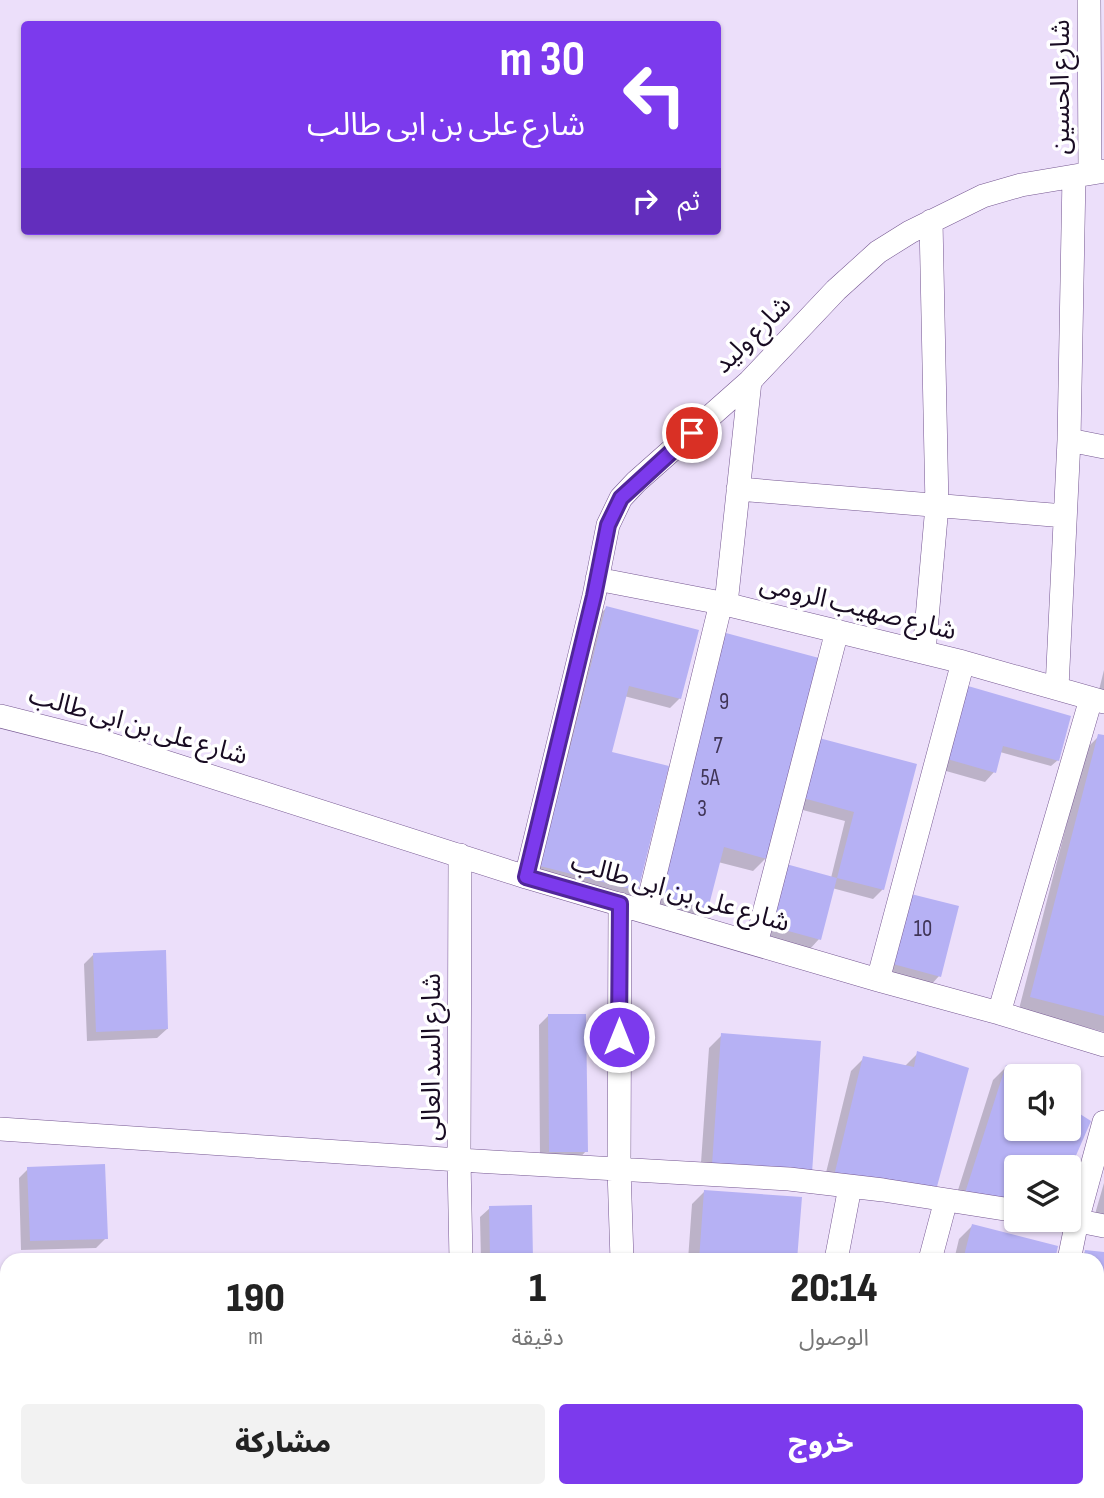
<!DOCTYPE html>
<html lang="ar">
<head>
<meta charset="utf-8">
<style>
	:root { --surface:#fff; --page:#f2f2f2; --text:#222; --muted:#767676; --accent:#7c3aed }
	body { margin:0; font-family:"Sofia Sans Condensed","Noto Sans Arabic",sans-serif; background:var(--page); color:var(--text); direction:rtl; height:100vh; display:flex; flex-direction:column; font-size:26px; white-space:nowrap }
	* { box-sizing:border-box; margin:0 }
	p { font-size:23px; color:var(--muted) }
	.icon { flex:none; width:38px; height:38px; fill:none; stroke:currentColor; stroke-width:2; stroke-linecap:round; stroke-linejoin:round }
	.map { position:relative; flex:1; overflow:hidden; direction:ltr }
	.panel { position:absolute; left:0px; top:1253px; width:1104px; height:245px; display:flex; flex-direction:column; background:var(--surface); border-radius:21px 21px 0 0; box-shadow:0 2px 5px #0004; direction:rtl }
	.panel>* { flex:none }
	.guide { position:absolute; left:21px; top:21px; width:700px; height:214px; border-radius:7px; box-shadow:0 2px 5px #0004; direction:rtl; background:#7c3aed; color:#fff; overflow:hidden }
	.buttons { position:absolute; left:1004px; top:1064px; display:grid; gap:14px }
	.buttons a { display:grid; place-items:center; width:77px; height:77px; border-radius:7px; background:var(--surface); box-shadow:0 2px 5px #0004; font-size:35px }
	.pin { position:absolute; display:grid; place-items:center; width:60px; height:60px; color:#fff; margin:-30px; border:4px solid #fff; border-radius:50%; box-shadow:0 2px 7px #0007 }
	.me { position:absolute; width:77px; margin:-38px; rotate:0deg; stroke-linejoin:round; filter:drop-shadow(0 0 5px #0008) }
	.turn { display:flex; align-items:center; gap:24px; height:147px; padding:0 21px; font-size:32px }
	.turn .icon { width:91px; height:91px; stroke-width:2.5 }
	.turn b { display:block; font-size:49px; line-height:60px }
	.then { display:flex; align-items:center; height:66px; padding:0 21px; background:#0003; gap:14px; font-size:26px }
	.eta { display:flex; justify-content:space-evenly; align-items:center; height:119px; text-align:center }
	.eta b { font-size:42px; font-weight:800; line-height:49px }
	.cta { display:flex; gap:14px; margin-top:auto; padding:14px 21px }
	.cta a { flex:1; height:80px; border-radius:7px; background:var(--accent); color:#fff; font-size:28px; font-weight:800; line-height:80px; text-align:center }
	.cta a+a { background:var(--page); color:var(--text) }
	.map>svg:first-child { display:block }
</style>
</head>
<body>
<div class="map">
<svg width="1104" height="1498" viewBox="0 0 1104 1498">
	<rect width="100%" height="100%" fill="#ecdffa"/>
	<!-- shadow -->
	<path fill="#0003" d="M607 607 680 698 670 708 624 696 610 753 636 890 623 903 528 879 597 617Z
		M727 635 766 858 753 871 718 862 706 908 696 918 652 906 714 648Z
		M1104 670V692L1099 690Z
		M968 688 1058 760 1051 766 1000 752 994 772 985 782 939 769Z
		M1099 736 1104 737V1032L1019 1009 1086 749Z
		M810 750 915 765 883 889 873 899 832 888 819 939 810 949 761 936 831 878 845 821 795 808Z
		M902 905 939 976 930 986 885 974Z
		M94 954 167 1029 157 1038 87 1041 84 964Z
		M548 1016 586 1151 577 1161H540L539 1025Z
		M722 1035 819 1043 700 1177 709 1048Z
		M918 1053 921 1206 821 1193 851 1071 864 1058 904 1067Z
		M1006 1067 1020 1076H1017V1129H1069L1089 1122 1069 1167H1017L952 1209 993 1080Z
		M28 1169 106 1238 96 1248 21 1250 19 1178Z
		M1104 1183V1225L1093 1221Z
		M705 1191 795 1260H688L692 1204Z
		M490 1208 531 1260H481L480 1217Z
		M972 1226 1053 1260H954L959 1239Z
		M1085 1252 1104 1254V1392L1097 1414V1260H1077Z
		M1104 1454V1498H1078L1080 1491H1097Z
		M885 1491H994L993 1498H950L944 1495 942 1498H916Z"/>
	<!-- building -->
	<path fill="#b6b1f4" d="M606 606 699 630 681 699 629 686 612 752 669 766 638 891 540 866Z
		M726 633 819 658 767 859 724 847 708 909 661 897 674 835Z
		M968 686 1071 716 1059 761 1003 746 996 773 947 759Z
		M1098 734 1104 735V1016L1030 997Z
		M819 738 917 764 884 890 837 878 854 812 803 798Z
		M786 864 837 878 821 940 770 926Z
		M911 894 959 906 941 977 893 964Z
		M166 950 168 1029 96 1032 93 953Z
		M548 1014H586L588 1152H549Z
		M721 1033 821 1041 812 1173 712 1165Z
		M917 1051 969 1068 935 1194 833 1180 863 1056 914 1067Z
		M1006 1065 1023 1076H1017V1129H1069V1107L1091 1121 1071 1167H1017V1201L964 1196Z
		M105 1164 108 1239 30 1241 27 1167Z
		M704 1190 802 1197 797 1260H699Z
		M532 1205 533 1260H490L489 1206Z
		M972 1224 1058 1246 1055 1260H963Z
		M1085 1250 1104 1252V1320L1097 1319V1260H1084Z
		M1097 1324 1104 1326V1398L1098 1418Z
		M1097 1451 1104 1453V1498H1083L1085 1491H1097Z
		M954 1491H996L994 1498H969Z"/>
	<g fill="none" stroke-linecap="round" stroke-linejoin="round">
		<!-- street casing -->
		<g stroke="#755791" stroke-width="24">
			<path id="street" d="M1089 0 1090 173
				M1069 440 1104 447
				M738 489 1065 516
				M597 579 721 603 963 662 1104 702
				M726 604 750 381
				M924 652 937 506 931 221
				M1057 688 1069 440 1074 176
				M0 716 103 742 526 877 878 980 999 1013 1104 1045
				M460 855 459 1160 461 1260
				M526 877 594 596 608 525 621 498 636 482 750 381 836 290 878 252 910 232 983 196 1021 185 1104 171
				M620 904 619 1169 622 1260
				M646 912 721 603
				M756 944 837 631
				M878 980 963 662
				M999 1013 1091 699
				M0 1129 459 1160 789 1179 883 1190 1017 1211
				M1069 1219 1104 1226
				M836 1260 850 1187
				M930 1260 946 1200
				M1069 1260 1077 1221 1104 1122
				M465 1491V1498
				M614 1491V1498
				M742 1491V1498
				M893 1491 919 1498
				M1016 1498 1018 1491"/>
		</g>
		<!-- secondary casing -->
		<g stroke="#755791" stroke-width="35">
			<path id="secondary" d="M0 1426 7 1498"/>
		</g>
		<!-- street -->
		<use href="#street" stroke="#fff" stroke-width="23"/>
		<!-- secondary -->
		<use href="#secondary" stroke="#fff" stroke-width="33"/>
	</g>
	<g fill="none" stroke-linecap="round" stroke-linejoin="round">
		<!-- route casing -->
		<g stroke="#51269a" stroke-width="18">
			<path id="route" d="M619 1037 620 904 526 877 594 596 608 525 621 498 692 433"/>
		</g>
		<!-- route -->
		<use href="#route" stroke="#7c3aed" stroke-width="12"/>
	</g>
	<g text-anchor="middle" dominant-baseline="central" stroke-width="7" stroke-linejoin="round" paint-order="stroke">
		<!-- number labels -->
		<g font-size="23" fill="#403557">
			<text x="724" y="702">9</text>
			<text x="718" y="746">7</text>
			<text x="710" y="778">5A</text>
			<text x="702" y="809">3</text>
			<text x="923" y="929">10</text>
		</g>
		<!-- street labels -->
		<g font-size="26" fill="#190c23" stroke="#fff">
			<text transform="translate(1061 87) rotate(-90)">شارع الحسين</text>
			<text transform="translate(753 335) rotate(-45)">شارع وليد</text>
			<text transform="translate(858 608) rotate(14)">شارع صهيب الرومى</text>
			<text transform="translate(138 726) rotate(16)">شارع على بن ابى طالب</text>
			<text transform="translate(680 893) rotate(16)">شارع على بن ابى طالب</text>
			<text transform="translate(432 1057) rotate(-90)">شارع السد العالى</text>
		</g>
	</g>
</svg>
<div class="buttons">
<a><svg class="icon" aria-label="sound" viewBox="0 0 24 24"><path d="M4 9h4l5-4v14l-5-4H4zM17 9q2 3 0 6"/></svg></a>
<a><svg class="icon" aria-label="layers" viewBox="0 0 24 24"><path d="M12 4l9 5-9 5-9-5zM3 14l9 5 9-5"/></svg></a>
</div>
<div class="pin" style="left:692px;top:433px;background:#d93025"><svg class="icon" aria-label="arrive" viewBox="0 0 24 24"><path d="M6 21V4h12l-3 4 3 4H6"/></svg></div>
<svg class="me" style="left:619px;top:1037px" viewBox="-20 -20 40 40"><circle r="17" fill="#7c3aed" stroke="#fff" stroke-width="3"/><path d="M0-11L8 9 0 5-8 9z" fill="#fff"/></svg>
<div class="guide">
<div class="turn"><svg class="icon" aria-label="left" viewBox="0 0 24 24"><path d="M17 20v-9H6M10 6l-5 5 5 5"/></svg><div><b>30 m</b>شارع على بن ابى طالب</div></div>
<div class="then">ثم<svg class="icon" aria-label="right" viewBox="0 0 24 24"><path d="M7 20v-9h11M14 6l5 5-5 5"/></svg></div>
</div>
<section class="panel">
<div class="eta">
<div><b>20:14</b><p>الوصول</p></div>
<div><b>1</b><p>دقيقة</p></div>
<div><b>190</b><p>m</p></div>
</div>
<div class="cta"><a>خروج</a><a>مشاركة</a></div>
</section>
</div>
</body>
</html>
